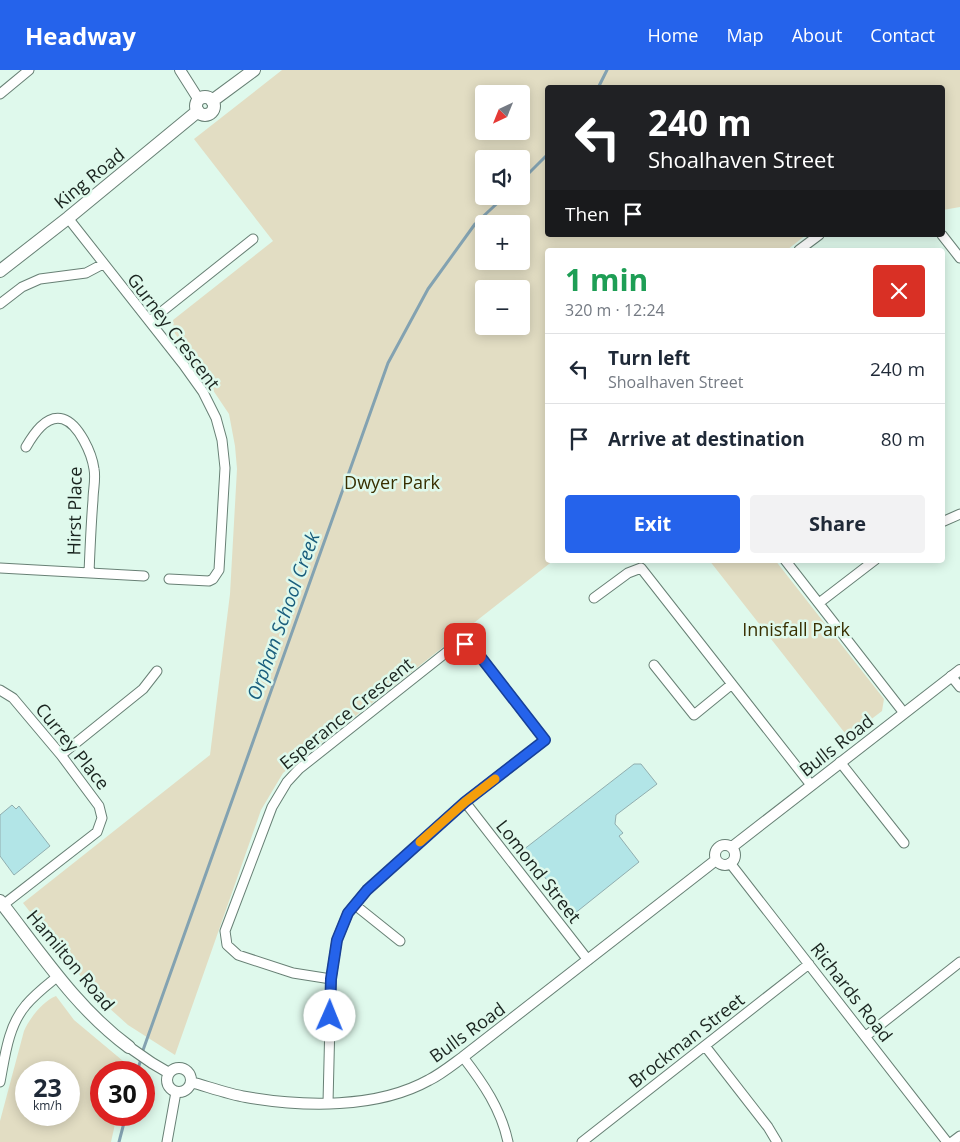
<!DOCTYPE html>
<html lang="en">
<head>
<meta charset="utf-8">
<style>
	:root { --surface:#fff; --page:#f2f2f3; --text:#1f2937; --muted:#747a83; --line:#e0e1e3; --accent:#2563eb }
	body { margin:0; font-family:"Open Sans",sans-serif; background:var(--page); color:var(--text); height:100vh; display:flex; flex-direction:column; font-size:19px; white-space:nowrap }
	* { box-sizing:border-box; margin:0 }
	p { font-size:16px; color:var(--muted) }
	.icon { flex:none; width:28px; height:28px; fill:none; stroke:currentColor; stroke-width:2; stroke-linecap:round; stroke-linejoin:round }
	.map { position:relative; flex:1; overflow:hidden }
	.sheet { position:absolute; left:545px; top:178px; width:400px; height:315px; display:flex; flex-direction:column; background:var(--surface); border-radius:5px; box-shadow:0 2px 12px #0003 }
	.sheet>* { flex:none }
	.top-card { position:absolute; left:545px; top:15px; width:400px; height:152px; border-radius:5px; box-shadow:0 2px 12px #0003; background:#202124; color:#fff; overflow:hidden }
	.needle { width:32px; rotate:223deg }
	.tools { position:absolute; left:475px; top:15px; display:grid; gap:10px }
	.tools a { display:grid; place-items:center; width:55px; height:55px; border-radius:5px; background:var(--surface); box-shadow:0 2px 12px #0003; font-size:25px }
	.speed { position:absolute; left:15px; top:991px; display:flex; gap:10px; font-size:25px; font-weight:700; text-align:center }
	.speed>* { display:grid; place-content:center; width:65px; height:65px; border-radius:50%; background:var(--surface); box-shadow:0 2px 12px #0003; line-height:1 }
	.speed small { font-size:12px; font-weight:400 }
	.speed .limit { border:8px solid #d22; background:#fff; color:#111 }
	.pin { position:absolute; display:grid; place-items:center; width:42px; height:42px; color:#fff; margin:-21px; border-radius:10px; box-shadow:0 2px 8px #0006 }
	.me { position:absolute; width:55px; margin:-28px; rotate:1deg; stroke-linejoin:round; filter:drop-shadow(0 0 4px #0008) }
	.turn { display:flex; align-items:center; gap:18px; height:105px; padding:0 20px; font-size:22px }
	.turn .icon { width:65px; height:65px; stroke-width:2.5 }
	.turn b { display:block; font-size:35px; line-height:42px }
	.then { display:flex; align-items:center; height:48px; padding:0 20px; background:#0003; gap:10px; font-size:19px }
	.round { display:grid; place-items:center; flex:none; width:52px; height:52px; border-radius:5px; background:var(--page) }
	.summary { display:flex; align-items:center; justify-content:space-between; height:85px; padding:0 20px }
	h1 { font-size:30px; font-weight:700; line-height:38px; color:#1e9e55 }
	.primary-button { display:flex; gap:10px; margin-top:auto; padding:10px 20px }
	.primary-button a { flex:1; height:58px; border-radius:5px; background:var(--accent); color:#fff; font-size:20px; font-weight:700; line-height:58px; text-align:center }
	.primary-button a+a { background:var(--page); color:var(--text) }
	ul { padding:0; list-style:none }
	li { display:flex; align-items:center; gap:15px; height:70px; padding:0 20px; border-top:1px solid var(--line) }
	li div { flex:1 }
	li b { display:block; font-size:19px }
	li em { font-style:normal }
	header { display:flex; align-items:center; gap:30px; box-sizing:border-box; height:70px; padding:0 25px; background:var(--accent); color:#fff }
	header strong { font-size:24px }
	nav { display:flex; gap:28px; margin-inline-start:auto; font-size:18px }
	.map>svg:first-child { display:block }
</style>
</head>
<body>
<header>
<strong>Headway</strong>
<nav><a>Home</a><a>Map</a><a>About</a><a>Contact</a></nav>
</header>
<div class="map">
<svg width="960" height="1072" viewBox="0 0 960 1072">
	<rect width="100%" height="100%" fill="#dff9ec"/>
	<!-- green -->
	<path fill="#e2ddc3" fill-rule="evenodd" d="M282 0H960V137L943 140 942 18H548V165H806L787 180H548V490H554L283 703 261 740 175 985 128 955 98 928 23 833 210 685 230 524 237 399 235 376 229 344 174 262 173 250 273 171 194 69ZM484 24H521V61H484ZM484 89H521V126H484ZM484 154H521V191H484ZM484 219H521V256H484Z
		M709 490H775L884 629 882 641 848 667Z
		M56 926 74 950 129 996 127 1002H101V1045H117L111 1072H0V1051L24 961C29 949 43 931 56 926ZM26 1002H69V1045H26Z"/>
	<g fill="none" stroke-linecap="round" stroke-linejoin="round">
		<!-- stream -->
		<path stroke="#83a2b1" stroke-width="3" d="M598 18 607 0
			M521 111 548 84
			M142 983 388 293 428 219 475 154 505 126
			M137 1002 141 989
			M119 1072 126 1045"/>
	</g>
	<!-- building -->
	<path fill="#b2e5e7" stroke="#91aeaf" d="M634 694H641L657 714 616 745 615 754 623 763 619 766 639 792 574 844 523 780Z
		M12 735 16 739 19 736 50 776 14 805 0 786V745Z"/>
	<g fill="none" stroke-linecap="round" stroke-linejoin="round">
		<!-- minor casing -->
		<g stroke="#688075" stroke-width="11">
			<path id="minor" d="M0 24 29 0
				M68 148 183 294 203 322 216 348 222 370 225 398 219 500 213 509 209 511 169 509
				M942 165 960 188
				M799 180 819 165
				M0 234 22 217 40 209 86 203 103 194
				M150 251 253 169
				M26 377C33 365 46 344 63 349 79 354 92 384 94 399 96 409 93 420 93 430 91 454 90 479 89 503
				M942 452 960 444
				M785 490 904 643
				M0 498 144 506
				M594 528 628 503 641 498 811 715
				M819 533 875 490
				M654 595 694 645 732 614
				M951 606 960 617
				M0 620 13 628 61 685 99 736 102 748 97 762 3 835
				M61 685 143 619 157 601
				M840 692 904 773
				M465 732 588 890
				M730 793 947 1072
				M355 835 400 871
				M866 966 960 892
				M705 976 768 1057 777 1072
				M463 987C483 1013 501 1039 508 1072
				M0 1012C5 986 8 956 26 935 35 924 47 915 58 906
				M328 1033 331 909 337 870 348 843 367 820 465 732 545 670 476 581C469 575 462 572 453 577L299 699 287 712 272 737 225 861 227 875 238 885 293 903 331 909
				M167 1072 176 1022
				M582 1072 809 894
				M952 1072 960 1066"/>
		</g>
		<!-- tertiary casing -->
		<g stroke="#688075" stroke-width="12">
			<path id="tertiary" d="M180 0 199 30
				M715 785a10 10 0 1 1 20 0a10 10 0 1 1-20 0Z
				M732 777 960 600
				M129 977 152 993 169 1003
				M167 1010a12 12 0 1 1 24 0a12 12 0 1 1-24 0Z
				M191 1012C209 1017 228 1024 246 1027 303 1037 377 1039 429 1010 441 1004 452 995 463 987L716 790"/>
		</g>
		<!-- secondary casing -->
		<g stroke="#688075" stroke-width="14">
			<path id="secondary" d="M196 36a9 9 0 1 1 18 0a9 9 0 1 1-18 0Z
				M212 31 254 0
				M0 201 68 148 198 41
				M0 831C40 882 76 938 129 977"/>
		</g>
		<!-- minor -->
		<use href="#minor" stroke="#fff" stroke-width="9"/>
		<!-- tertiary -->
		<use href="#tertiary" stroke="#fff" stroke-width="10"/>
		<!-- secondary -->
		<use href="#secondary" stroke="#fff" stroke-width="12"/>
	</g>
	<g fill="none" stroke-linecap="round" stroke-linejoin="round">
		<!-- route casing -->
		<g stroke="#184099" stroke-width="12">
			<path id="route" d="M330 946 331 909 337 870 348 843 367 820 465 732 545 670 476 581 465 574"/>
		</g>
		<!-- route -->
		<use href="#route" stroke="#2563eb" stroke-width="9"/>
		<!-- slow -->
		<path stroke="#f59e0b" stroke-width="9" d="M420 772 465 732 495 709"/>
	</g>
	<g text-anchor="middle" dominant-baseline="central" stroke-width="5" stroke-linejoin="round" paint-order="stroke">
		<!-- street labels -->
		<g font-size="18" fill="#1a241f" stroke="#dff9ec">
			<text transform="translate(89 108) rotate(-39)">King Road</text>
			<text transform="translate(174 261) rotate(53)">Gurney Crescent</text>
			<text transform="translate(74 441) rotate(-89)">Hirst Place</text>
			<text transform="translate(346 643) rotate(-39)">Esperance Crescent</text>
			<text transform="translate(836 675) rotate(-38)">Bulls Road</text>
			<text transform="translate(73 676) rotate(51)">Currey Place</text>
			<text transform="translate(539 801) rotate(52)">Lomond Street</text>
			<text transform="translate(71 890) rotate(50)">Hamilton Road</text>
			<text transform="translate(852 922) rotate(52)">Richards Road</text>
			<text transform="translate(467 962) rotate(-36)">Bulls Road</text>
			<text transform="translate(686 970) rotate(-38)">Brockman Street</text>
		</g>
		<!-- park labels -->
		<g font-size="18" fill="#382f00" stroke="#dff9ec">
			<text x="392" y="412">Dwyer Park</text>
			<text x="796" y="559">Innisfall Park</text>
		</g>
		<!-- water labels -->
		<g font-size="19" font-style="italic" fill="#1a5e7d" stroke="#dff9ec">
			<text transform="translate(283 546) rotate(-70)">Orphan School Creek</text>
		</g>
	</g>
</svg>
<div class="tools">
<a><svg class="needle" viewBox="-14 -14 28 28"><path d="M0-13l5 13h-10z" fill="#e53935"/><path d="M0 13l5-13h-10z" fill="#747a83"/></svg></a>
<a><svg class="icon" aria-label="sound" viewBox="0 0 24 24"><path d="M4 9h4l5-4v14l-5-4H4zM17 9q2 3 0 6"/></svg></a>
<a>+</a>
<a>−</a>
</div>
<div class="speed"><div>23<small>km/h</small></div><div class="limit">30</div></div>
<div class="pin" style="left:465px;top:574px;background:#d93025"><svg class="icon" aria-label="arrive" viewBox="0 0 24 24"><path d="M6 21V4h12l-3 4 3 4H6"/></svg></div>
<svg class="me" style="left:330px;top:946px" viewBox="-20 -20 40 40"><circle r="19" fill="#fff"/><path d="M0-13L10 11 0 6-10 11z" fill="#2563eb"/></svg>
<div class="top-card">
<div class="turn"><svg class="icon" aria-label="left" viewBox="0 0 24 24"><path d="M17 20v-9H6M10 6l-5 5 5 5"/></svg><div><b>240 m</b>Shoalhaven Street</div></div>
<div class="then">Then<svg class="icon" aria-label="arrive" viewBox="0 0 24 24"><path d="M6 21V4h12l-3 4 3 4H6"/></svg></div>
</div>
<section class="sheet">
<div class="summary"><div><h1>1 min</h1><p>320 m · 12:24</p></div><a class="round" style="background:#d93025;color:#fff"><svg class="icon" aria-label="close" viewBox="0 0 24 24"><path d="M6 6l12 12M18 6L6 18"/></svg></a></div>
<ul>
<li><svg class="icon" aria-label="left" viewBox="0 0 24 24"><path d="M17 20v-9H6M10 6l-5 5 5 5"/></svg><div><b>Turn left</b><p>Shoalhaven Street</p></div><em>240 m</em></li>
<li><svg class="icon" aria-label="arrive" viewBox="0 0 24 24"><path d="M6 21V4h12l-3 4 3 4H6"/></svg><div><b>Arrive at destination</b></div><em>80 m</em></li>
</ul>
<div class="primary-button"><a>Exit</a><a>Share</a></div>
</section>
</div>
</body>
</html>
